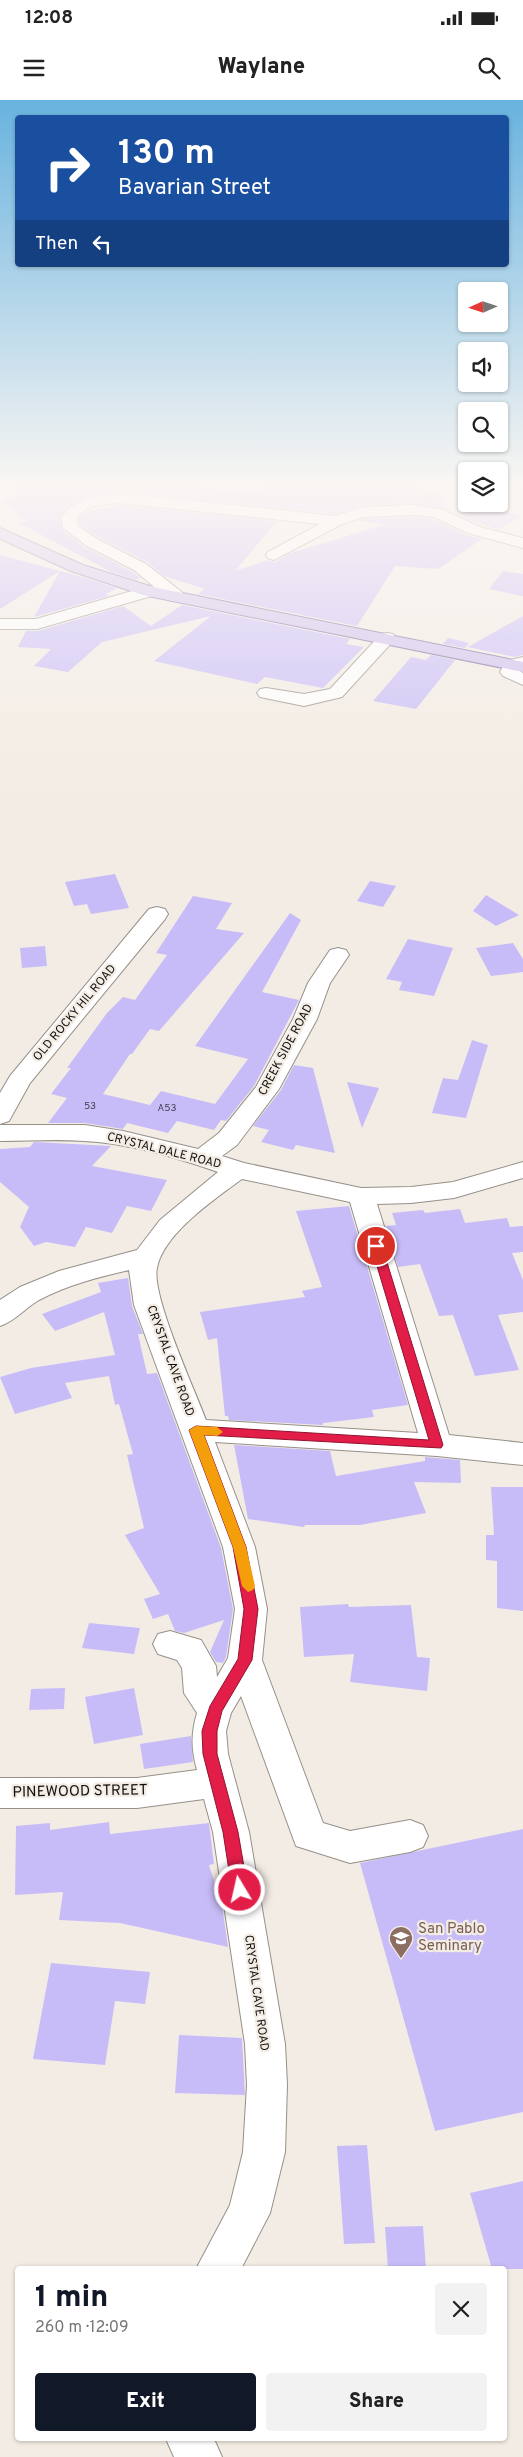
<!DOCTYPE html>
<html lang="en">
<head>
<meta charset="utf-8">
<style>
	:root { --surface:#fff; --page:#f2f2f2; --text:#222; --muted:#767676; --accent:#111827 }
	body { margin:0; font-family:Overpass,sans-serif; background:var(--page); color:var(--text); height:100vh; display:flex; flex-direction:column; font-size:19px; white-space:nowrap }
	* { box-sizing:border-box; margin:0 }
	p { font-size:16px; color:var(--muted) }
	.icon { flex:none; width:28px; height:28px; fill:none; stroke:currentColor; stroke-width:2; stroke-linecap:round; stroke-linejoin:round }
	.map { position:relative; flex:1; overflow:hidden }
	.details { position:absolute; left:15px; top:2166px; width:492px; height:175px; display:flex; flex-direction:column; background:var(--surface); border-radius:5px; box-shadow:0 1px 4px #0004 }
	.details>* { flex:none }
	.hud { position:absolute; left:15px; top:15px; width:494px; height:152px; border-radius:5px; box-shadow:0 1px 4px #0004; background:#1a4fa0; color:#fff; overflow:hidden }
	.needle { width:32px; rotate:267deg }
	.fabs { position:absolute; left:458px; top:182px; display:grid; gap:10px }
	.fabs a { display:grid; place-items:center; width:50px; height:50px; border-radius:5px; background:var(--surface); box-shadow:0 1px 4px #0004; font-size:25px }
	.pin { position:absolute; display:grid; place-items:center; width:42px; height:42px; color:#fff; margin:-21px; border:2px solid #fff; border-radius:50%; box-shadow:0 1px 5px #0007 }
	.me { position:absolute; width:55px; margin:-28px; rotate:351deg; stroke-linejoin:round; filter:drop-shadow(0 0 4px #0008) }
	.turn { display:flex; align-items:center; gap:18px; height:105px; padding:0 20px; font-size:22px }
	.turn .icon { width:65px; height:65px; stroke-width:2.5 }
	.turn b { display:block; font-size:35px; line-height:42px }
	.then { display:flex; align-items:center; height:48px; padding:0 20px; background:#0003; gap:10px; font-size:19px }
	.round { display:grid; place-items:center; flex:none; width:52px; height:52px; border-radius:5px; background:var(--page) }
	.overview { display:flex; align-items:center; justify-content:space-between; height:85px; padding:0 20px }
	h1 { font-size:30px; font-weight:800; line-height:38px; color:var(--accent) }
	.button { display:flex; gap:10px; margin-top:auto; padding:10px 20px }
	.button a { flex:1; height:58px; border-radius:5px; background:var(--accent); color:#fff; font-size:20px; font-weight:800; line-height:58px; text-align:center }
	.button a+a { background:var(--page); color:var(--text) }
	.status { display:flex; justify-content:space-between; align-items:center; height:35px; padding:0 25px; background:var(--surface); direction:ltr }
	.status svg { height:14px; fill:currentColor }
	header { display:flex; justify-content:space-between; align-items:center; height:65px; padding:0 20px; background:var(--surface); font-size:22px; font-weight:800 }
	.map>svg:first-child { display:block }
</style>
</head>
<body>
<div class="status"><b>12:08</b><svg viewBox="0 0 49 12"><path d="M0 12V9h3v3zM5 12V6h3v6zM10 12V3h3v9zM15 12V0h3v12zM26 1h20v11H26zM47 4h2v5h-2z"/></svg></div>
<header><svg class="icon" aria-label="menu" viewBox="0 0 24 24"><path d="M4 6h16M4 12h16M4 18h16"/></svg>Waylane<svg class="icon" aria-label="search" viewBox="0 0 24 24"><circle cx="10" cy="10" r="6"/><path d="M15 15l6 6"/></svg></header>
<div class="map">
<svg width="523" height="2357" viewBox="0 0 523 2357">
	<rect width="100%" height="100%" fill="#f3ece4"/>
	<!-- building -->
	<path fill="#c8bcf8" d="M6 382H166L242 392 243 390 262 392 268 382H413L418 395 438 394 447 410 415 403 362 405 336 414 119 391 86 397 65 410 59 418 62 430 86 448 133 472 141 478 136 480 111 472 19 423 27 421 13 413 17 412 1 400 24 394Z
		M119 405 277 421 235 471 268 460 275 462 291 453 386 424 359 421 364 419 415 417 433 419 467 435 482 439 438 469 395 466 357 526 198 494 205 489 164 476 147 462 100 438 80 425 79 419 86 412Z
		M481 406 522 416 498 430 462 417Z
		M0 455 60 471 0 509Z
		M60 471 79 476 117 488 106 494 109 496 34 517Z
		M503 471 523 474V496L489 489Z
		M182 505 350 539 346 544 364 547 323 588 265 577 257 584 154 561 211 516 102 542 68 572 34 566 51 549 18 547 26 531H38L123 506 151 526Z
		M523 516V555L515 557 468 547Z
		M448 538 469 543 465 548 443 544Z
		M431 555 455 560 416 609 373 601 411 557 426 560Z
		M115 774 129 808 91 814 87 804 74 806 65 782Z
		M370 781 396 786 383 807 357 801Z
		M486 795 519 815 496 826 473 811Z
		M193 796 232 803 216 829 244 833 159 931 150 929 132 954H130L103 994 150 1005 161 991 215 1004 248 959 195 946 290 813 301 820 262 892 299 900 254 986 226 1021 221 1020 214 1030 177 1021 168 1033 127 1023 123 1029 85 1023H48L67 998 51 994 71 968H67L107 913 123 897 135 900 167 855 156 853Z
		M408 839 453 848 434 896 399 890 402 882 386 879Z
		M513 843 523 859V872L491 876 476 848Z
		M45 846 47 866 22 868 20 848Z
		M472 940 488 945 466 1018 432 1013 443 978 458 980Z
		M294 965 313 968 335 1053 296 1045 293 1050 261 1042 269 1030 253 1026 281 990Z
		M347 982 379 988 362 1028Z
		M34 1042 111 1046 92 1066 167 1080 151 1111 127 1106 112 1133 86 1127 75 1147 46 1142 34 1146 20 1127 29 1107 0 1082V1049L30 1047Z
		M349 1106 408 1305 372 1310 374 1317 323 1323V1325L229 1320 228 1316H225L217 1238 208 1240 200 1212 305 1197 302 1191 322 1187 296 1111Z
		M460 1109 465 1123 507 1118 510 1127 523 1126V1152L512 1153 523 1180V1212L498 1215 519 1270 475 1276 453 1215 439 1216 420 1164 398 1167 386 1126 396 1125 392 1113 423 1110 425 1113Z
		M128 1178 132 1206 143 1234H138L147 1274 157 1273 221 1448 233 1509 226 1557 223 1563 216 1562 210 1552 224 1520 184 1533 175 1531 168 1514 153 1519 144 1499 160 1494 125 1435 144 1428 127 1355 133 1354 119 1304 115 1305 109 1276 65 1283 72 1298 15 1314 0 1277 31 1268 115 1255 104 1212 55 1231 42 1214 101 1192 98 1183Z
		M234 1345 330 1351 336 1376 425 1361V1357L460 1360 461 1383 414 1382 426 1413 360 1425H305L304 1427 248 1419Z
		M491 1387H523V1511L497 1508V1461L486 1460V1435H494Z
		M348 1504 349 1507 411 1505 417 1557 430 1558 427 1591 350 1582 354 1554 304 1557 300 1507Z
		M89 1523 140 1528 134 1554 82 1548Z
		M65 1588 64 1609 29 1610 31 1589Z
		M134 1588 143 1635 94 1644 85 1597Z
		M191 1636 193 1662 144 1669 140 1644Z
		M109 1722 110 1734 209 1723 214 1764 209 1765 222 1805 228 1847 120 1823 59 1820 63 1792 15 1795 16 1726 50 1723V1730Z
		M523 1729V2012L435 2031 360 1763Z
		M51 1863 150 1872 145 1904 115 1901 105 1965 33 1959Z
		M179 1935 242 1938 245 1995 175 1993Z
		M367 2045 375 2143 344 2144 337 2046Z
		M523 2081V2169H492L470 2093Z
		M423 2126 426 2169H388L385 2127Z"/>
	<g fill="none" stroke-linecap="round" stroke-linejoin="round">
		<!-- minor casing -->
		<g stroke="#969089" stroke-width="2">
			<path id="minor" d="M119 393 336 416 362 407 415 405 443 410 480 427 523 438V448L468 433 434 417 415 415 364 417 342 424 274 460 268 458 266 455 268 452 320 424 119 403C104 405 85 404 77 418L78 426 99 440 146 464 183 493 185 497 183 501H171L134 470 87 446 63 428 61 418C75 397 96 397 119 393Z
				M149 486 155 487 157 491 155 495 37 529H0V519H36Z
				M387 533 393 534 396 538 342 597 304 606 260 597 257 593 260 589 266 588 304 594 330 589 381 534Z
				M523 557V567L519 570 523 573V585L503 576 500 572 506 561Z
				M157 807 165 809 168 814 165 819 30 983 9 1021 0 1024V993L10 976 149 809Z
				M338 848 346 850 349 855 330 883 317 919 279 989 237 1045 222 1056 244 1063 361 1088 411 1087 453 1082 523 1062V1078L454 1098 411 1103 377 1104 449 1335 523 1343V1365L437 1356 215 1342 255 1447 267 1509 262 1560 323 1723 350 1731 410 1720 423 1725 428 1736 423 1747 410 1752 350 1763 296 1746 241 1596 231 1613 226 1631 228 1654 249 1732 285 1944 287 1985 285 2052 270 2113 241 2169H196L230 2105 243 2052 247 1985 245 1944 213 1732 204 1699 137 1708H0V1678H137L197 1670C191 1649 191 1633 197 1613L184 1593 182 1568 177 1560 158 1554 153 1544 158 1534 170 1531 201 1540 216 1566 217 1577 228 1558 235 1509 223 1447 134 1205 129 1170C99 1177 67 1185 39 1200 25 1208 15 1221 0 1226V1200L20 1187 59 1171 137 1150 160 1120 218 1072C178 1058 127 1043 84 1041 56 1039 28 1041 0 1041V1025H85L123 1031 198 1049 219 1033 256 987 293 919 308 883 330 850ZM242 1079 350 1102 418 1333 206 1320C195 1290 151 1195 157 1168 163 1134 216 1098 242 1079Z
				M166 2339H214L222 2357H174Z"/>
		</g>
		<!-- major casing -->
		<g stroke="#76649a" stroke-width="2">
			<path id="major" d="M0 428 83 465 153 487 523 562V572L143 495 71 471 0 439Z"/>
		</g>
		<!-- minor -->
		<use href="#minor" fill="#fff" fill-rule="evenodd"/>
		<!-- major -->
		<use href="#major" fill="#cdbdef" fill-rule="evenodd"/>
	</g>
	<!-- sky -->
	<linearGradient id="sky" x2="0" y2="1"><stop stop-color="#68b3df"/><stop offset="0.54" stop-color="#faf6f3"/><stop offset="1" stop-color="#faf6f3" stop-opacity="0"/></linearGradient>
	<rect width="523" height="712" fill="url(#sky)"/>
	<!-- route -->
	<path fill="#e11d48" stroke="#92132f" d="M376 1142 382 1146 443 1345 441 1348 204 1335 246 1447 258 1509 252 1560 222 1611 217 1631V1654L238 1732 248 1790 245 1795 240 1797 235 1795 232 1790 223 1732 203 1654 202 1631 210 1606 238 1559 244 1509 233 1447 189 1330 196 1326 429 1340 371 1146Z"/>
	<!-- slow -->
	<path fill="#f59e0b" d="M196 1326 217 1327 223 1332 217 1336 204 1335 246 1447 255 1486 253 1490 248 1492 242 1486 233 1447 189 1330Z"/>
	<!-- icons -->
	<defs>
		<g id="school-pin" transform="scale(1.25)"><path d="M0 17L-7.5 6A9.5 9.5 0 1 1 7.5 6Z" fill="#8d6e63" stroke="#f3ece4"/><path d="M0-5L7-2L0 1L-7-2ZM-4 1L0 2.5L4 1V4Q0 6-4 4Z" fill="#fff"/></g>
	</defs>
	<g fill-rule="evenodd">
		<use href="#school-pin" x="401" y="1838"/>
	</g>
	<g text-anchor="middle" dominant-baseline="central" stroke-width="4.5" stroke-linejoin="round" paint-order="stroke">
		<!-- number labels -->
		<g font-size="10" fill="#403b48">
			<text x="90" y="1006">53</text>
			<text x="167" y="1008">A53</text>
		</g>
		<!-- street labels -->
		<g font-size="12" fill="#12100e" stroke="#f3ece4">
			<text transform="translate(75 913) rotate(-50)">OLD ROCKY HIL ROAD</text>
			<text transform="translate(286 950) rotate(-62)">CREEK SIDE ROAD</text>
			<text transform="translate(164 1051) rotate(14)">CRYSTAL DALE ROAD</text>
			<text transform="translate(170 1261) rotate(70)">CRYSTAL CAVE ROAD</text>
			<text transform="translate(256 1893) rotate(82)">CRYSTAL CAVE ROAD</text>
		</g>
		<!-- near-street labels -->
		<g font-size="15" fill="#12100e" stroke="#f3ece4">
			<text transform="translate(80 1692) rotate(-1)">PINEWOOD STREET</text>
		</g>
		<!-- near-education labels -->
		<g font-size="15" fill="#785e54" stroke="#f3ece4" text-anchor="start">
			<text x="418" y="1829">San Pablo<tspan x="418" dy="17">Seminary</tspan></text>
		</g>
	</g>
</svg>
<div class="fabs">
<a><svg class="needle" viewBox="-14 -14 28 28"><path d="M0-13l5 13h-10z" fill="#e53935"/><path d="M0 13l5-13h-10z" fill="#767676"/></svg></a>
<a><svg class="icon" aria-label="sound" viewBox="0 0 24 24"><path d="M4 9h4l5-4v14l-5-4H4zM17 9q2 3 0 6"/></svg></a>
<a><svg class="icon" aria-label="search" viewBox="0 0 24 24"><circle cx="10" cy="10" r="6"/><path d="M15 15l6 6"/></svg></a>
<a><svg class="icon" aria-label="layers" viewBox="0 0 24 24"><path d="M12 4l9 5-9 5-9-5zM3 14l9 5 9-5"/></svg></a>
</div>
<div class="pin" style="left:376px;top:1146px;background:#d93025"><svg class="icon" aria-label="arrive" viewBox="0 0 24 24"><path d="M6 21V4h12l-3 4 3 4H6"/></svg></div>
<svg class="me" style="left:240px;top:1790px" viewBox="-20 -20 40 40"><circle r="17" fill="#e11d48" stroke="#fff" stroke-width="3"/><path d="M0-11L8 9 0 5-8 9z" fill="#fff"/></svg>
<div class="hud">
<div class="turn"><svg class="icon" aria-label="right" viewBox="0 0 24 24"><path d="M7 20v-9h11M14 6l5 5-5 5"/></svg><div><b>130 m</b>Bavarian Street</div></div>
<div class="then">Then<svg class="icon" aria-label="left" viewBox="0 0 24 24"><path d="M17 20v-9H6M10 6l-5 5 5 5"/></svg></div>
</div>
<section class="details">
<div class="overview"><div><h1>1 min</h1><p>260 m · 12:09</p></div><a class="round"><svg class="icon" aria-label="close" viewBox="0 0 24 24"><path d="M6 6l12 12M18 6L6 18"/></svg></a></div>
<div class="button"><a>Exit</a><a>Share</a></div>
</section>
</div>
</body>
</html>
